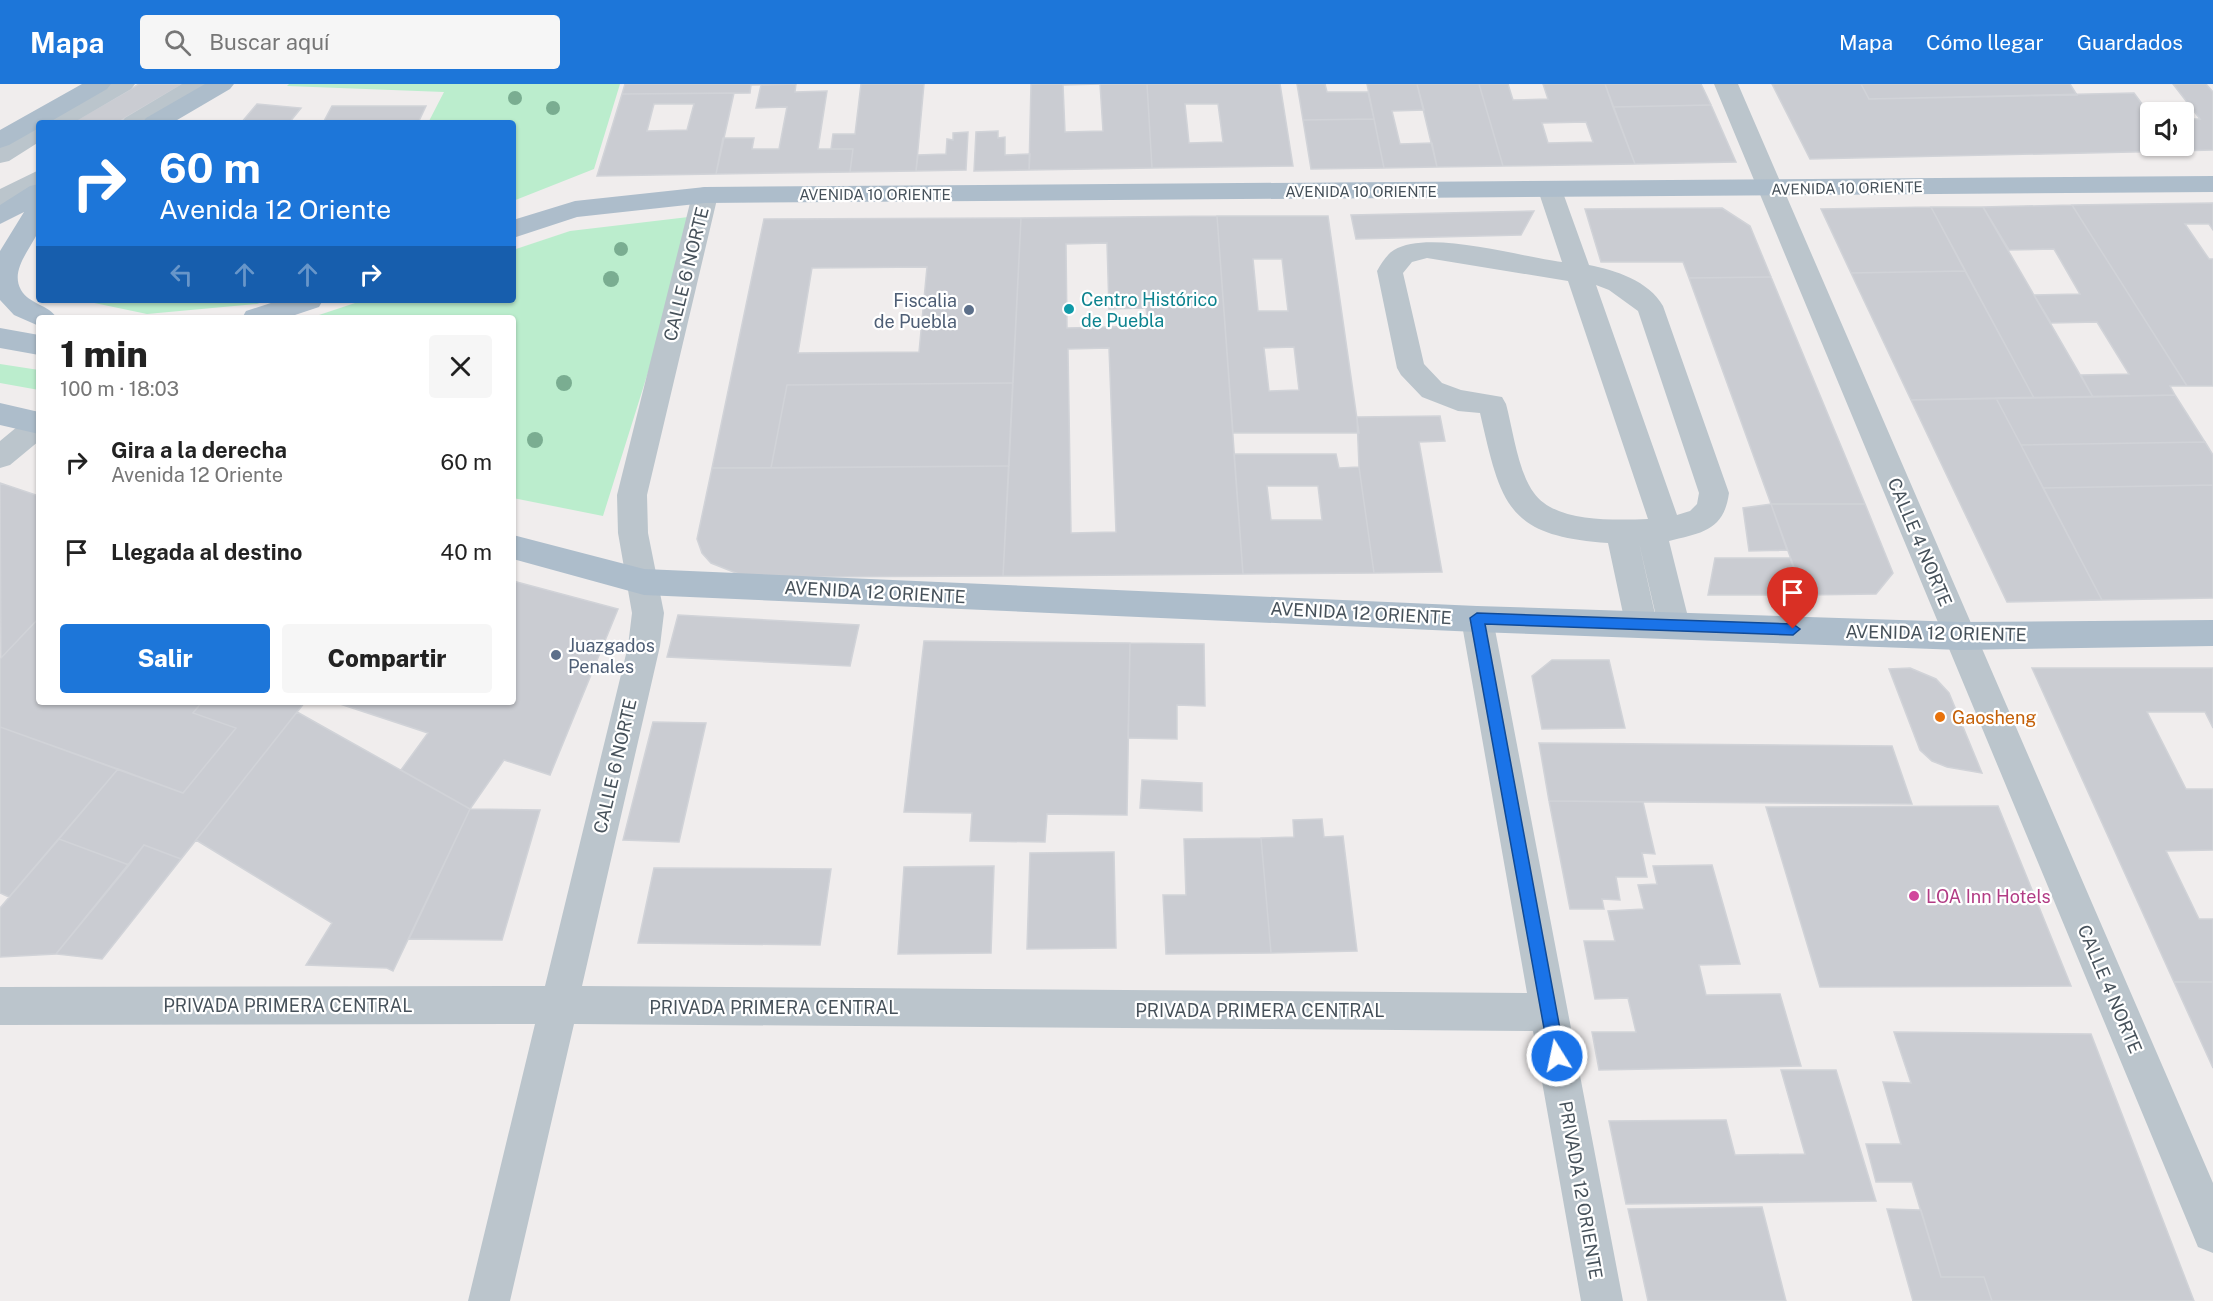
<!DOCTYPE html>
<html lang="es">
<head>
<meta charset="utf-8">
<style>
	:root { --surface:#fff; --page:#f6f6f6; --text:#222; --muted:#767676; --accent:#1d76d9 }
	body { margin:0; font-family:"Public Sans",sans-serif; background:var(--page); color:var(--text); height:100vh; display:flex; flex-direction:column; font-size:22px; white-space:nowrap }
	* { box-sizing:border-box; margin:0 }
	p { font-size:20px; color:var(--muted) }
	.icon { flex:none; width:33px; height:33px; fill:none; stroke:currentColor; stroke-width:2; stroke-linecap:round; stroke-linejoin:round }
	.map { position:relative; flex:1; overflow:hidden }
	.drawer { position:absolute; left:36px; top:231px; width:480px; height:390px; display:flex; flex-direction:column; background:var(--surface); border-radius:6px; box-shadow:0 2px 4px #0004 }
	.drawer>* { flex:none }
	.banner { position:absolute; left:36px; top:36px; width:480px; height:183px; border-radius:6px; box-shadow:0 2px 4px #0004; background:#1d76d9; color:#fff; overflow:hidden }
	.tools { position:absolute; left:2140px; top:18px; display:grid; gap:12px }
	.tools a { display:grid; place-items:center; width:54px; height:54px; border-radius:6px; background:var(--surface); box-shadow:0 2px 4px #0004; font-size:30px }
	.pin { position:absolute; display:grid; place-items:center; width:51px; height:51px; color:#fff; margin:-62px -26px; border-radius:50% 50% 50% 0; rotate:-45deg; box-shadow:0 0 6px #0007 }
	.pin .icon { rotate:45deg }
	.me { position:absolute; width:66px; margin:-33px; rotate:350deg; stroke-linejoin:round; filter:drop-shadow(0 0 4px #0008) }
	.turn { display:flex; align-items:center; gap:21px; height:126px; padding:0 24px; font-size:27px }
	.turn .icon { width:78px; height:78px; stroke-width:2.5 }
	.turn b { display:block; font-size:42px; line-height:51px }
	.lanes { display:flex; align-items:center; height:57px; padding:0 24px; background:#0003; justify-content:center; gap:30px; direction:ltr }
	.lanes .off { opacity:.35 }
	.round { display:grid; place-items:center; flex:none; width:63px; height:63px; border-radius:6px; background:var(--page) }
	.headline { display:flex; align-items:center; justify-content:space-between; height:102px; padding:0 24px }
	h1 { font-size:36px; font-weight:800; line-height:45px }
	.button { display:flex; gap:12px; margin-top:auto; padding:12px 24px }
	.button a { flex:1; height:69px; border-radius:6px; background:var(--accent); color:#fff; font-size:24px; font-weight:800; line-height:69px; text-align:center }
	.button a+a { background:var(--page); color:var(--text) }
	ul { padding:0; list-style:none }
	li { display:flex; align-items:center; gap:18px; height:90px; padding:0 24px }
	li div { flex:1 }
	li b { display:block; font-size:22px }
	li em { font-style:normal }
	header { display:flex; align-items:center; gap:36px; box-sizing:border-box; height:84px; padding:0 30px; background:var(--accent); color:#fff }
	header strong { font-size:28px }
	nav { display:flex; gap:33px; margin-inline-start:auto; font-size:21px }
	.search { width:420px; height:54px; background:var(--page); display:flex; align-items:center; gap:15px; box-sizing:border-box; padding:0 21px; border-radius:6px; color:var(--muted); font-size:22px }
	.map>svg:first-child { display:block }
</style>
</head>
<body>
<header>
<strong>Mapa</strong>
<div class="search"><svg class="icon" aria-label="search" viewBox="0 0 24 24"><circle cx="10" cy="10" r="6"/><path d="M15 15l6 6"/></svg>Buscar aquí</div>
<nav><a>Mapa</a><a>Cómo llegar</a><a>Guardados</a></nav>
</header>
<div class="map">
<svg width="2213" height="1217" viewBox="0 0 2213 1217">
	<rect width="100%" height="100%" fill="#f0eded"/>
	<!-- green -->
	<path fill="#bbedcd" d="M289 0H620L594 85 513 117V39H428L444 8 287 2Z
		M697 132 603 432 513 414V234H310L364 216H513V166L570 147Z
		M80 216H267L257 220 147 230Z
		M0 280 39 286V306L0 299Z"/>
	<!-- building -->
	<path fill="#caccd2" stroke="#d1d3d8" stroke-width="1.5" fill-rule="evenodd" d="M139 0H183L117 39H71Z
		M625 0H796L751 1 750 9 622 10Z
		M796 0 795 8 827 7 818 65H853L850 88 716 90 723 54H754L752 65H779L787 23 756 24 761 1Z
		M861 0H924L916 87 850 88 853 65H831L833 50H855Z
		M1031 0H1099L1063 1 1065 48 1103 47 1100 0H1147L1152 84 1029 86Z
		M1147 0H1280L1293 82 1152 84ZM1185 20H1218L1223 58 1189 59Z
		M1297 0H1325L1327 8H1368L1374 35 1303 36Z
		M1367 0H1417L1424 26 1392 27 1400 60 1432 59 1437 83 1384 84Z
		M1417 0H1479L1503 82 1437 83Z
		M1479 0H1508L1513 16 1548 15 1543 0H1605L1635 80 1503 82ZM1586 38 1593 58 1548 59 1542 39Z
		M1605 0H1701L1711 21 1613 23Z
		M1772 0H1861L1869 15 2134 9 2151 32V62H2172L2176 67 1810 75Z
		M1861 0H2070L2077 11 1869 15Z
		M2173 0H2206L2213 8V66L2176 67 2172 62H2184V35H2200Z
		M734 9 716 90 597 92 622 10ZM654 20H694L687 46 647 47Z
		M257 20 301 24 289 39H241Z
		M1711 21 1736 78 1635 80 1613 23Z
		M332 22H426L418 39H323Z
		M1374 35 1384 84 1311 85 1303 36Z
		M998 47V54L1005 53V71L1030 70 1029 86 974 87 976 48Z
		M968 48 966 86 916 87 918 71 946 70 947 55 953 56V49Z
		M2213 119V146L2209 140H2185L2209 175H2213V302H2187L2072 121Z
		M2072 121 2187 302H2170L2175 311 2093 313 2081 291 2129 290 2097 238 2051 239 2034 211 2080 210 2054 165 2009 166 1983 123Z
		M1931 123H1983L2093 313 2034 314Z
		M1931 123 1965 187 1851 189 1821 125Z
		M1722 124 1750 142 1771 193 1689 194 1683 178H1601L1585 125Z
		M1534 127 1521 151 1356 155 1351 131Z
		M1217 132 1243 490 1003 492 1021 134ZM1107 159 1109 225 1146 224 1148 242 1067 244 1066 160ZM1109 264 1116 448 1071 449 1068 265Z
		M1217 132H1328L1359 349H1233ZM1253 175H1282L1288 227H1258ZM1294 263 1299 306 1269 307 1264 264Z
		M1021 134 1013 299 787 301 771 384H712L764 135ZM927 183 919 268 798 269 812 184Z
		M1965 187 2034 314 1911 316 1851 189Z
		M1771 193 1865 420H1771L1689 194Z
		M1013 299 1009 382 771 384 787 301Z
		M2175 311 2205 358 2021 361 1996 314Z
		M1996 314 2021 361 2102 516 2007 518 1911 316Z
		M1440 332 1445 357 1419 358 1442 488 1374 489 1359 383 1357 333Z
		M2205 358 2213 371V401L2043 404 2021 361Z
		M1234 370H1336L1339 384 1359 383 1374 489 1243 490ZM1267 402H1318L1322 436H1271Z
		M1009 382 1003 492 746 493 711 479 702 469 697 455 712 384Z
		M0 399 39 412V534L1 574Z
		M2213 401V514L2102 516 2043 404Z
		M1771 420 1787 466 1749 467 1743 424Z
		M1771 420H1865L1893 489 1876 510 1804 511Z
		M1715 474H1790L1804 511H1708Z
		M513 497 618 525 550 691 504 676 470 725 401 686 428 649 334 618H513Z
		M678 531 859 541 850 582 667 573Z
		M39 534V618H202L193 629 236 644 183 709 0 643V575Z
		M924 557 1130 559 1127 731 1047 730 1045 758 970 757 972 729 904 728Z
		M1130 559 1204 560 1205 622 1177 621V655L1128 654Z
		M1552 576H1609L1625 644 1542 645 1532 592Z
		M1910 584 1936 595 1949 609 1982 689 1947 683 1932 677 1920 666 1889 585Z
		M2032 584H2213V644L2205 628H2147L2186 705H2213V766L2166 767 2199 835H2213V898H2174Z
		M202 618H305L181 775 144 761 129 781 59 755 118 685 183 709 236 644 193 629Z
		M297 628 470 725 393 887 387 884 306 881 332 839 196 756Z
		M653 638 706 639 679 758 623 756Z
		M0 643 118 685 9 813 0 809Z
		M1539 659 1892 662 1912 720 1549 717Z
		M1142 696 1202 699V727L1140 724Z
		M1549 717 1643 718 1655 770 1642 769 1647 793H1616L1620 816 1602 815 1604 825H1570Z
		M1998 722 2071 902 1820 903 1766 723Z
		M470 725 540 726 502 856 409 855Z
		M1322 735 1324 753 1343 752 1357 867 1271 869 1261 754 1294 753 1293 736Z
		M1261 754 1271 869 1166 870 1163 811H1186L1184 755Z
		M59 755 129 781 56 870 0 873V824Z
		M144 761 181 775 102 875 56 870Z
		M1114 768 1116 864 1027 865 1030 769Z
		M1712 781 1740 880 1699 881 1706 911 1780 910 1801 982 1599 986 1592 948H1636L1628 914 1595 915 1584 857H1615L1608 827 1644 825 1638 801 1657 800 1653 782Z
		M994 782 991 869 898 870 904 783Z
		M654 784 831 785 820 861 638 859Z
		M2174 898H2213V984Z
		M1894 948 2091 950 2194 1217H1992L1984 1193H1941L1912 1098H1876L1866 1060H1901L1883 998 1911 999Z
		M1781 986H1836L1876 1117 1626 1120 1609 1037 1726 1036 1735 1071 1805 1070Z
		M1762 1123 1786 1217H1648L1628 1125Z
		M1887 1125 1921 1126 1941 1193H1984L1992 1217H1913Z"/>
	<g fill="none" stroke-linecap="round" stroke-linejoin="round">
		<!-- minor -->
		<path fill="#bbc5cc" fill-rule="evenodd" d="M106 0H135L131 5 73 39H43L47 34Z
			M182 0H211L207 5 150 39H121L125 34Z
			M1714 0H1738L2213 1099V1169L2198 1163Z
			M39 40V58L9 77 0 79V60L30 43Z
			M39 86V105L9 122 0 124V105Z
			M1550 98 1559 100 1562 106 1589 181C1615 186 1649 197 1663 222L1729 409C1724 447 1701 449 1669 457L1690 541 1685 550 1674 554 1663 550 1658 541 1639 459 1657 539 1652 548 1641 552 1630 548 1625 539 1608 459C1506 452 1501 420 1480 329L1458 327 1422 313 1401 291 1397 284 1377 187C1381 180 1387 170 1394 166 1429 145 1520 173 1562 178L1538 106 1541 100ZM1427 174 1568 197 1648 435C1615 436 1555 439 1534 409 1518 388 1513 346 1506 320L1502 313 1461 306 1442 299 1424 280 1403 189 1412 178ZM1596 201 1609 206 1638 227 1699 409 1697 420 1690 427 1677 431Z
			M705 103 714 105 718 111 647 411 648 449 664 529 660 562 582 902 1527 909 1461 535 1466 526 1477 522 1488 526 1493 535 1623 1217H1581L1533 947 574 940 510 1217H468L535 940 0 941V903L545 902 628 562 632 529 618 449 617 411 692 111 696 105Z
			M39 330V357L10 381 0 384V357L29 333Z"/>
		<!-- major -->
		<path fill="#adbdcb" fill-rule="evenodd" d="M82 0H111L107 5 48 39H39V44L9 61 0 64V46Z
			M205 0H234L230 5 172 39H142L146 34Z
			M2213 92V108L705 119 577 133 513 154V136L575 117 705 103Z
			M39 100C39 112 43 134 39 145 33 163 9 185 21 206 29 220 49 221 57 234H39V242L14 231 0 216V167L24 128 0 140V121L30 102Z
			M280 216H323L319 223 286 234H242L246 227Z
			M0 244 39 251V271L0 264Z
			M0 319 39 328V350L0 341Z
			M513 451 644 485 1477 522 1960 538 2213 536V562L1960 566 1477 548 644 511 513 475Z"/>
	</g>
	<!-- trees -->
	<g fill="#7aad91">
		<circle cx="515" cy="14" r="7"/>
		<circle cx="553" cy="24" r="7"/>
		<circle cx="621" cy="165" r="7"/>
		<circle cx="611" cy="195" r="8"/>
		<circle cx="564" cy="299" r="8"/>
		<circle cx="535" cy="356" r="8"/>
	</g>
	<!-- route -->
	<path fill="#1a73e8" stroke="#114b97" stroke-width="1.5" d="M1477 529 1793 540 1800 545 1793 551 1485 540 1565 972 1563 978 1557 980 1551 978 1549 972 1470 534Z"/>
	<!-- markers -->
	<circle fill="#0f9aa8" stroke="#fff" stroke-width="2" cx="1069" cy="225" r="6"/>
	<g fill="#5c6f8a" stroke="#fff" stroke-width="2">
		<circle cx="969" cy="226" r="6"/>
		<circle cx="556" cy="571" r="6"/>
	</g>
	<circle fill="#e8710a" stroke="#fff" stroke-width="2" cx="1940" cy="633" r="6"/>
	<circle fill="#d1479c" stroke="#fff" stroke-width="2" cx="1914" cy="812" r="6"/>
	<g text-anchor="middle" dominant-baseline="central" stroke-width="4.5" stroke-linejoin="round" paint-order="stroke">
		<!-- far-street labels -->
		<g font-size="15" fill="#46515a" stroke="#fff">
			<text transform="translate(1847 104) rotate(-1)">AVENIDA 10 ORIENTE</text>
			<text x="1361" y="107">AVENIDA 10 ORIENTE</text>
			<text x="875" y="110">AVENIDA 10 ORIENTE</text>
		</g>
		<!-- street labels -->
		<g font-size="18" fill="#46515a" stroke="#fff">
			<text transform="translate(686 190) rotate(-76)">CALLE 6 NORTE</text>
			<text transform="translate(1920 458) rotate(67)">CALLE 4 NORTE</text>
			<text transform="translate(875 508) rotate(3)">AVENIDA 12 ORIENTE</text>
			<text transform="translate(1361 529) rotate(3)">AVENIDA 12 ORIENTE</text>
			<text transform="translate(1936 549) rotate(1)">AVENIDA 12 ORIENTE</text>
			<text transform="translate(615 682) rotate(-77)">CALLE 6 NORTE</text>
			<text transform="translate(2110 905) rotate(67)">CALLE 4 NORTE</text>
			<text x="288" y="921">PRIVADA PRIMERA CENTRAL</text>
			<text x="774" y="923">PRIVADA PRIMERA CENTRAL</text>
			<text x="1260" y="926">PRIVADA PRIMERA CENTRAL</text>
			<text transform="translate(1581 1106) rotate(80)">PRIVADA 12 ORIENTE</text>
		</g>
		<!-- culture labels -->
		<g font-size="18" fill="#0d838f" stroke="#fff" text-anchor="start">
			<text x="1081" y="215">Centro Histórico<tspan x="1081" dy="21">de Puebla</tspan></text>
		</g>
		<!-- service labels -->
		<g font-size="18" fill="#4e5e75" stroke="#fff" text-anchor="end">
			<text x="957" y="216">Fiscalia<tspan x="957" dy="21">de Puebla</tspan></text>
			<text x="568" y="561" text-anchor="start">Juazgados<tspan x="568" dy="21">Penales</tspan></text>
		</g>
		<!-- food labels -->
		<g font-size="18" fill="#c56008" stroke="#fff" text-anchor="start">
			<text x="1952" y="633">Gaosheng</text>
		</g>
		<!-- hotel labels -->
		<g font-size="18" fill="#b23c85" stroke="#fff" text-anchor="start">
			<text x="1926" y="812">LOA Inn Hotels</text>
		</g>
	</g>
</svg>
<div class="tools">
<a><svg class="icon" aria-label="sound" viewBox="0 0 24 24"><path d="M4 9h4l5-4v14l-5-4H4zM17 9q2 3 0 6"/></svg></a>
</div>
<div class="pin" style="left:1793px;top:545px;background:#d93025"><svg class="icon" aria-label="arrive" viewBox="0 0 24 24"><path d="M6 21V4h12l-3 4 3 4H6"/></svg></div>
<svg class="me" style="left:1557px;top:972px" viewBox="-20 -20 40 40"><circle r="17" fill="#1a73e8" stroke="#fff" stroke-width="3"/><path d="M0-11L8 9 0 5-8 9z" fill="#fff"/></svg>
<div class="banner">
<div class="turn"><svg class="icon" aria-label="right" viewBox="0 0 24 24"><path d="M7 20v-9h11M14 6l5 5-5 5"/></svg><div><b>60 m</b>Avenida 12 Oriente</div></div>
<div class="lanes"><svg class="icon off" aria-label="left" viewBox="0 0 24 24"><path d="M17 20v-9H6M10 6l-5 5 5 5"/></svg><svg class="icon off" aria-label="ahead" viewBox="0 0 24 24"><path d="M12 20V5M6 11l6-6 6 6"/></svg><svg class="icon off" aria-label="ahead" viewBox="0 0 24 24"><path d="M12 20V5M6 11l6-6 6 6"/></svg><svg class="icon" aria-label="right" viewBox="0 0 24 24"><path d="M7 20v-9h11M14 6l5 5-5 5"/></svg></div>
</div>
<section class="drawer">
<div class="headline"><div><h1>1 min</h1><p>100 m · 18:03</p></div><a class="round"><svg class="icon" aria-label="close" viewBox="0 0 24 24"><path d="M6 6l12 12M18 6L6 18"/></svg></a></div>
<ul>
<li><svg class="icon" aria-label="right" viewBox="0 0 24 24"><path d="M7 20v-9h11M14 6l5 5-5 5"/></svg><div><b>Gira a la derecha</b><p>Avenida 12 Oriente</p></div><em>60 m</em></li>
<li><svg class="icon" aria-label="arrive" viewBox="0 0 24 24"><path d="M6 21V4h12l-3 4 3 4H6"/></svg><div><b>Llegada al destino</b></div><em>40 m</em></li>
</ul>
<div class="button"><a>Salir</a><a>Compartir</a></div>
</section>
</div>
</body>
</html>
